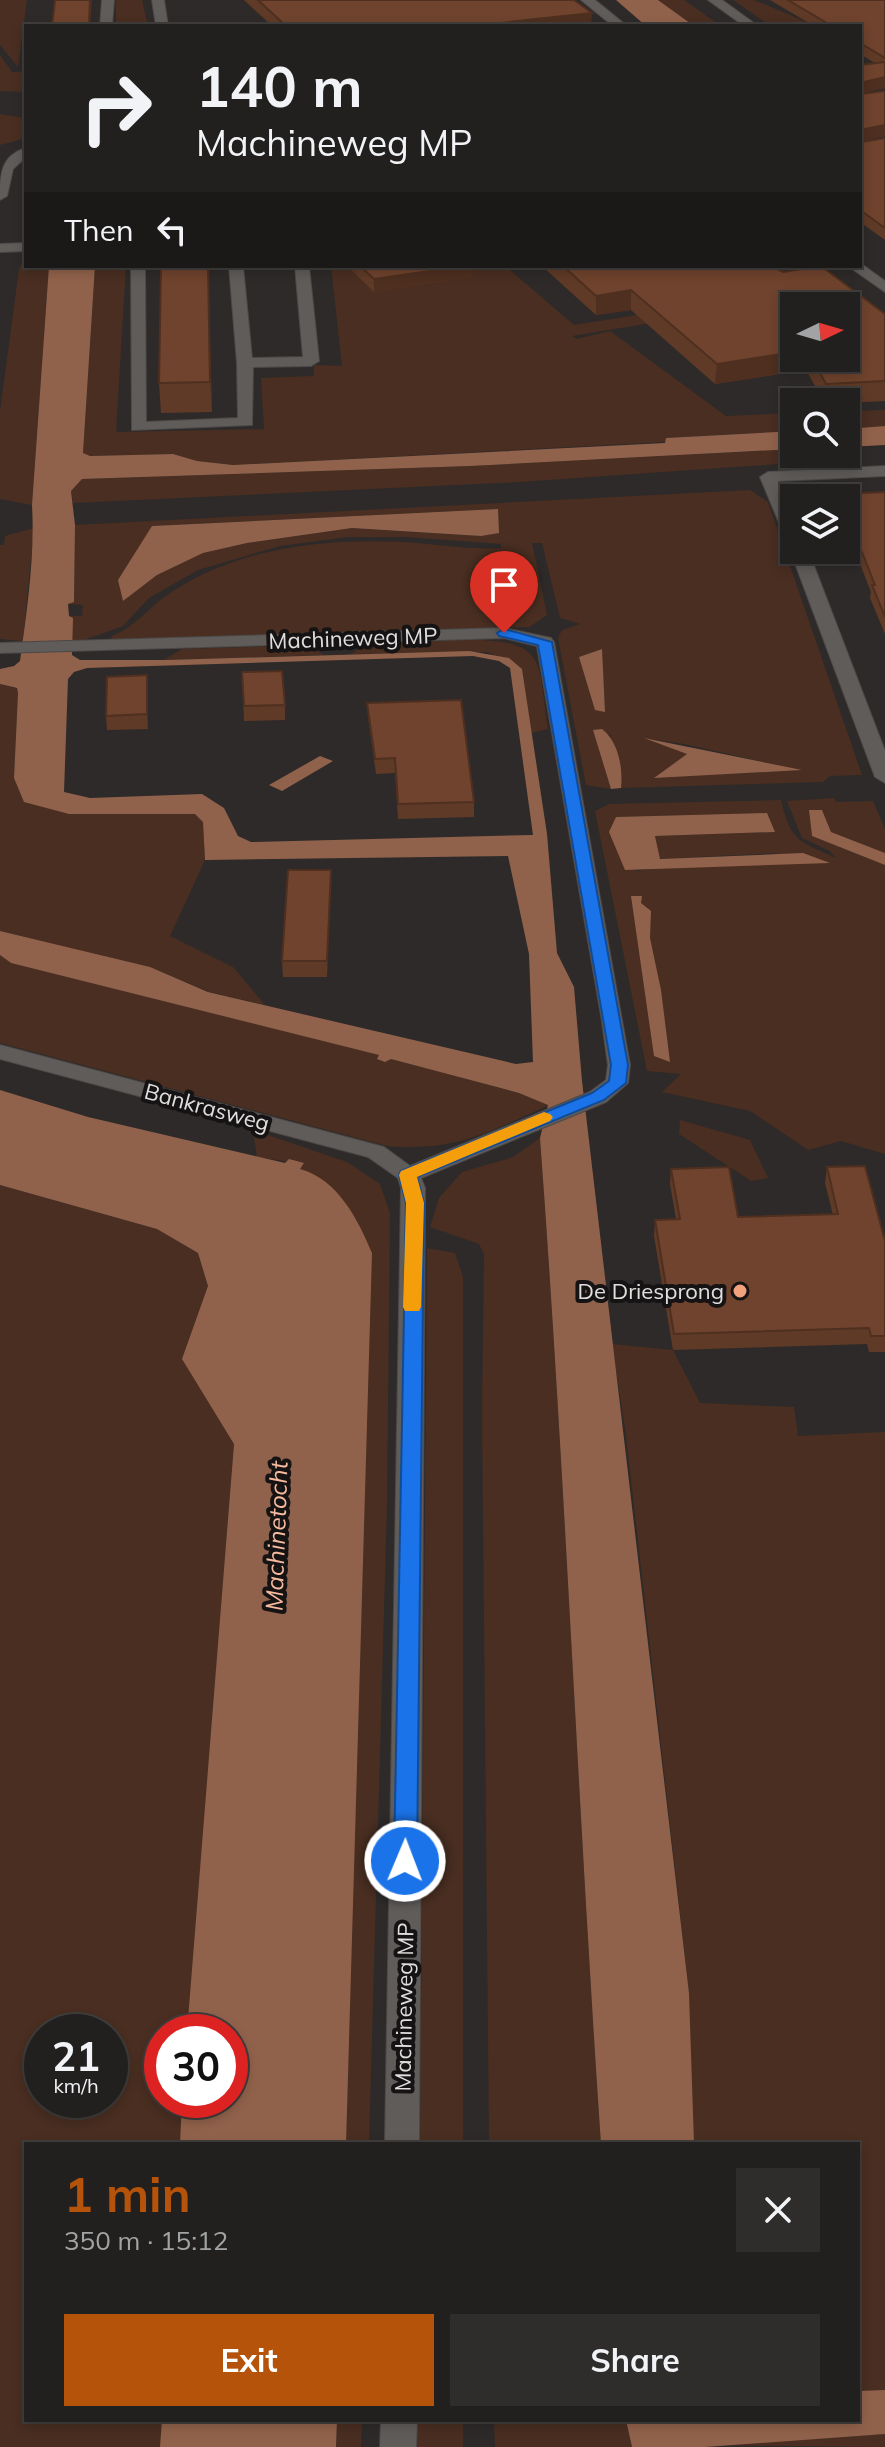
<!DOCTYPE html>
<html lang="en">
<head>
<meta charset="utf-8">
<style>
	:root { --surface:#22201f; --page:#2e2d2c; --text:#f1f3f6; --muted:#a2a3a4; --line:#3f3e3d; --accent:#b45309 }
	body { margin:0; font-family:Mulish,sans-serif; background:var(--page); color:var(--text); height:100vh; display:flex; flex-direction:column; font-size:30px; white-space:nowrap }
	* { box-sizing:border-box; margin:0 }
	p { font-size:26px; color:var(--muted) }
	.icon { flex:none; width:44px; height:44px; fill:none; stroke:currentColor; stroke-width:2; stroke-linecap:round; stroke-linejoin:round }
	.map { position:relative; flex:1; overflow:hidden }
	.panel { position:absolute; left:24px; top:2142px; width:836px; height:280px; display:flex; flex-direction:column; background:var(--surface); border-radius:0px; box-shadow:0 4px 12px #0003,0 0 0 2px var(--line) }
	.panel>* { flex:none }
	.guide { position:absolute; left:24px; top:24px; width:838px; height:244px; border-radius:0px; box-shadow:0 4px 12px #0003,0 0 0 2px var(--line); background:#22201f; color:var(--text); overflow:hidden }
	.needle { width:52px; rotate:85deg }
	.fabs { position:absolute; left:780px; top:292px; display:grid; gap:16px }
	.fabs a { display:grid; place-items:center; width:80px; height:80px; border-radius:0px; background:var(--surface); box-shadow:0 4px 12px #0003,0 0 0 2px var(--line); font-size:40px }
	.speed { position:absolute; left:24px; top:2014px; display:flex; gap:16px; font-size:40px; font-weight:700; text-align:center }
	.speed>* { display:grid; place-content:center; width:104px; height:104px; border-radius:50%; background:var(--surface); box-shadow:0 4px 12px #0003,0 0 0 2px var(--line); line-height:1 }
	.speed small { font-size:20px; font-weight:400 }
	.speed .limit { border:12px solid #d22; background:#fff; color:#111 }
	.pin { position:absolute; display:grid; place-items:center; width:68px; height:68px; color:#fff; margin:-82px -34px; border-radius:50% 50% 50% 0; rotate:-45deg; box-shadow:0 0 8px #0007 }
	.pin .icon { rotate:45deg }
	.me { position:absolute; width:88px; margin:-44px; rotate:1deg; stroke-linejoin:round; filter:drop-shadow(0 0 6px #0008) }
	.turn { display:flex; align-items:center; gap:28px; height:168px; padding:0 40px; font-size:36px }
	.turn .icon { width:104px; height:104px; stroke-width:2.5 }
	.turn b { display:block; font-size:56px; line-height:68px }
	.then { display:flex; align-items:center; height:76px; padding:0 40px; background:#0003; gap:16px; font-size:30px }
	.round { display:grid; place-items:center; flex:none; width:84px; height:84px; border-radius:0px; background:var(--page) }
	.overview { display:flex; align-items:center; justify-content:space-between; height:136px; padding:0 40px }
	h1 { font-size:48px; font-weight:700; line-height:60px; color:var(--accent) }
	.action { display:flex; gap:16px; margin-top:auto; padding:16px 40px }
	.action a { flex:1; height:92px; border-radius:0px; background:var(--accent); color:#fff; font-size:32px; font-weight:700; line-height:92px; text-align:center }
	.action a+a { background:var(--page); color:var(--text) }
	.map>svg:first-child { display:block }
</style>
</head>
<body>
<div class="map">
<svg width="885" height="2447" viewBox="0 0 885 2447">
	<rect width="100%" height="100%" fill="#2e2a29"/>
	<!-- green -->
	<path fill="#492e21" fill-rule="evenodd" d="M0 0H27L18 67 0 45Z
		M116 0H142L148 26H116Z
		M658 0H684L721 26H694Z
		M733 0H754L809 23 860 26H771Z
		M0 55 12 72H26V92L0 91Z
		M0 114 26 118V138L0 145Z
		M24 256H26V266H49L32 505 0 499V411L19 269Z
		M95 266H126L116 432 264 429 261 378 314 376V365L342 366 331 266H536L510 270 574 325 775 293 785 301 572 336 577 339 610 331 726 416 794 413V431L666 438 665 442 233 465 197 461 173 454 90 456 83 454Z
		M885 410V426L846 429V411Z
		M794 449V454H844L779 464 519 482 73 503 71 491 82 479 470 466Z
		M750 490 768 502 862 775 830 776 823 782 621 788 610 735 594 731 611 789 586 785 558 638 562 630 580 624 560 618 542 543H532L547 615 529 627 111 640 112 636C135 627 146 610 166 596 182 584 202 574 220 567 276 544 343 539 403 542 436 544 469 550 501 548V544L406 537H348L280 546 198 570 149 598 123 626 84 640H71L73 618 69 616H82L83 605 68 604 74 601 75 525ZM497 509 481 536 352 528 247 543 203 553 157 575 124 600 152 526ZM601 649 605 712 579 657ZM650 739 684 744 799 770 656 777 688 754Z
		M34 528 23 641 0 639V545H4L5 536Z
		M464 639C548 642 537 656 548 729L531 733 522 670 488 652 351 654 367 643Z
		M308 645 324 655 163 660 182 649Z
		M0 684 17 689 18 693 14 777 69 814H195L203 821 205 860 170 936 233 967 265 1005 210 992 152 968 0 931Z
		M834 798 836 802 873 801 885 829V853L831 832 822 810 809 811 812 836 885 865V1154L841 1141 808 1150 750 1111 662 1092 681 1074 647 1071 595 811 609 804 781 800C791 842 799 841 836 858L830 851 802 838 787 801ZM766 813 775 832 655 836 660 859 779 853 636 871 616 817Z
		M0 955 11 963 380 1055 378 1059 385 1061 391 1059 519 1093 549 1105C488 1132 456 1152 387 1146L0 1043Z
		M680 1120 750 1140 768 1178 751 1181 679 1134Z
		M253 1130 347 1162 380 1184 390 1213 387 1505 369 2144H346L299 1168 304 1164 257 1157Z
		M540 1138C565 1473 578 1809 601 2144H489L482 1412 484 1254 479 1244 430 1227 439 1198 462 1172 513 1157Z
		M0 1185 157 1229 198 1253 208 1286 234 1443 188 2032H162V2100H184L182 2144H26V2420H168L167 2447H0ZM42 2032H110V2100H42Z
		M427 1248 455 1253 463 1277V2144H420Z
		M612 1344 673 1350 700 1403 794 1407 798 1436 885 1432V2417L858 2418V2144H691L689 1993 626 1435Z
		M337 2420H362L361 2447H336Z
		M416 2420H463V2447H415Z
		M494 2420H626L632 2447H495Z
		M885 2434V2447L705 2445Z"/>
	<!-- water -->
	<path fill="#91624b" fill-rule="evenodd" d="M616 0H658L694 26H646Z
		M49 266H95L83 453 90 456 173 454 197 461 233 465 665 443 666 438 794 431V449L470 466 82 479 71 491 75 525 74 602 68 604 69 616 73 618 72 655 80 660H166L469 651 509 658 522 669 547 834 557 953 574 987 582 1081 689 1993 694 2144H601C578 1809 565 1473 540 1138L548 1105 519 1093 391 1059 385 1062 377 1059 379 1055 11 963 0 955V931L150 967 208 992 516 1064 533 1062 529 954 508 856 205 860 203 822 195 814H69L24 802 14 778 18 693 17 688 0 684V669L14 666 20 661C27 610 35 556 32 505ZM473 656 499 661 510 668 533 835 251 842 238 836 224 808 202 794 90 798 64 792 68 679 74 672 87 668Z
		M885 426V445L846 447V429Z
		M498 509 499 533 481 536 352 528 247 543 203 553 157 575 123 601 118 580 152 526Z
		M602 649 605 712 595 710 579 657Z
		M602 729C619 742 623 769 621 788L611 789 593 730Z
		M644 738 802 770 654 778 687 754Z
		M320 756 333 761 282 791 269 785Z
		M809 810H822L831 832 885 853V865L812 836Z
		M767 813 775 832 655 836 660 859 803 853 830 863 625 870 609 832 616 817Z
		M631 896H642L641 903 651 911 650 938 661 990 670 1062 654 1056Z
		M0 1090 88 1117 285 1163 289 1159 304 1163 300 1169C338 1179 358 1220 372 1253L346 2144H180L182 2100H230V2032H187L234 1444 182 1359 208 1286 198 1253 157 1229 0 1185Z
		M885 2390V2434L705 2447H632L626 2420H858V2391Z
		M162 2420H337L336 2447H160Z"/>
	<g fill="none" stroke-linecap="round" stroke-linejoin="round">
		<!-- street casing -->
		<g stroke="#4b4847" stroke-width="2">
			<path id="street" d="M102 0H114L112 26H100Z
				M152 0H164L168 26H156Z
				M581 0H595L627 26H613Z
				M708 0H722L758 26H744Z
				M26 148V157L13 169 7 196 0 200C0 175 0 156 26 148Z
				M26 243V251L0 252V244Z
				M860 263 885 281V292L848 266H860Z
				M131 266H145L146 422 238 418 237 363 229 266H243L252 358 303 357 295 266H309L319 361 311 366 253 367 252 425 132 430Z
				M885 466V476L778 481 794 517V542L785 537 760 477 768 472Z
				M793 546 794 550H808L885 751V783L875 777 790 550Z
				M504 628 551 638 554 642 630 1065 628 1083 606 1102 421 1178 425 1188 419 2144H385L401 1188 398 1178 368 1157 0 1059V1045L384 1147 410 1166 590 1092 606 1080 608 1065 602 1021 537 646 504 638 0 653V643Z
				M381 2420H417L416 2447H380Z"/>
		</g>
		<!-- street -->
		<use href="#street" fill="#5f5c5a" fill-rule="evenodd"/>
	</g>
	<!-- wall -->
	<path fill="#5f3a27" fill-rule="evenodd" d="M244 0H574L591 26H272Z
		M770 0H885V88L861 93V94L885 91V136L861 141 885 138V240L860 222V65L875 63 860 54V26H814Z
		M161 266H208L212 412 161 413 159 383Z
		M347 266H472V277L374 292Z
		M544 266H772L885 314V401L846 403V402H824L806 370 715 384 631 310 596 315 544 268ZM846 306V358H794Z
		M885 492V634L870 598 871 592 846 528V498H839V494Z
		M242 672 285 705V720L244 721Z
		M147 675 148 729 107 730 106 716Z
		M367 703 474 802V817L398 819 395 773 376 774 368 717Z
		M331 870 327 977H283L282 961Z
		M827 1167 885 1241V1352H869L867 1344 673 1350 654 1236 655 1220 676 1219 670 1184 671 1169 738 1217 833 1215 825 1183Z"/>
	<!-- shaded-wall -->
	<path fill="#4e2f20" d="M90 0H92L90 26H89Z
		M592 13 591 26H472Z
		M885 77V88L860 93V83Z
		M885 125V136L860 141V130Z
		M208 266 212 412 210 382Z
		M464 266H472V277L374 292V279Z
		M631 290V310L596 315V296Z
		M794 352V358H807L806 370 715 384 717 364Z
		M147 675 148 690V729L147 714Z
		M331 870V885L327 977V961Z"/>
	<!-- building -->
	<path fill="#6f432d" stroke="#4e2f20" stroke-width="2" d="M55 0H90L89 26H52Z
		M258 0H574L592 13 472 26H286Z
		M788 0H885V58L860 43V26H832Z
		M885 62V77L860 83V65Z
		M860 90 861 94 885 91V125L860 130Z
		M860 138 861 142 885 138V228L860 210Z
		M161 266H208L210 382 159 383Z
		M360 266H464L374 279Z
		M563 266H772L783 272 821 266 885 314V381L826 384 812 358H846V306H794V352L717 364 631 290 596 296Z
		M885 492V617L872 585H875L846 512V498H841L839 494Z
		M282 671 285 705 244 706 242 672Z
		M147 675V714L106 716 107 677Z
		M461 700 474 802 398 804 395 758 375 759 367 703Z
		M288 870H331L327 961H282Z
		M865 1166 885 1241V1336H871L869 1328 674 1334 655 1220 680 1219 671 1169 729 1167 738 1217 838 1214 827 1167Z"/>
	<!-- route -->
	<path fill="#1a73e8" stroke="#114b97" stroke-width="2" d="M504 629 552 642 628 1065 626 1083 604 1100 417 1177 424 1203 417 1861 414 1867 405 1870 397 1867 394 1861 406 1203 399 1175 401 1171 592 1093 609 1081 611 1065 538 645 499 636 497 633Z"/>
	<!-- slow -->
	<path fill="#f59e0b" d="M544 1112 550 1114 553 1117 550 1121 417 1177 424 1203 421 1307 419 1311H405L403 1307 406 1203 399 1175 401 1171Z"/>
	<!-- markers -->
	<circle fill="#f1a17b" stroke="#151313" stroke-width="3" cx="740" cy="1291" r="8"/>
	<g text-anchor="middle" dominant-baseline="central" stroke-width="8" stroke-linejoin="round" paint-order="stroke">
		<!-- street labels -->
		<g font-size="22" fill="#e1dfde" stroke="#151313">
			<text transform="translate(353 638) rotate(-2)">Machineweg MP</text>
			<text transform="translate(207 1107) rotate(15)">Bankrasweg</text>
			<text transform="translate(404 2007) rotate(-89)">Machineweg MP</text>
		</g>
		<!-- poi labels -->
		<g font-size="22" fill="#e1dfde" stroke="#151313" text-anchor="end">
			<text x="724" y="1291">De Driesprong</text>
		</g>
		<!-- water labels -->
		<g font-size="24" font-style="italic" fill="#f6ba9d" stroke="#151313">
			<text transform="translate(276 1536) rotate(-88)">Machinetocht</text>
		</g>
	</g>
</svg>
<div class="fabs">
<a><svg class="needle" viewBox="-14 -14 28 28"><path d="M0-13l5 13h-10z" fill="#e53935"/><path d="M0 13l5-13h-10z" fill="#a2a3a4"/></svg></a>
<a><svg class="icon" aria-label="search" viewBox="0 0 24 24"><circle cx="10" cy="10" r="6"/><path d="M15 15l6 6"/></svg></a>
<a><svg class="icon" aria-label="layers" viewBox="0 0 24 24"><path d="M12 4l9 5-9 5-9-5zM3 14l9 5 9-5"/></svg></a>
</div>
<div class="speed"><div>21<small>km/h</small></div><div class="limit">30</div></div>
<div class="pin" style="left:504px;top:633px;background:#d93025"><svg class="icon" aria-label="arrive" viewBox="0 0 24 24"><path d="M6 21V4h12l-3 4 3 4H6"/></svg></div>
<svg class="me" style="left:405px;top:1861px" viewBox="-20 -20 40 40"><circle r="17" fill="#1a73e8" stroke="#fff" stroke-width="3"/><path d="M0-11L8 9 0 5-8 9z" fill="#fff"/></svg>
<div class="guide">
<div class="turn"><svg class="icon" aria-label="right" viewBox="0 0 24 24"><path d="M7 20v-9h11M14 6l5 5-5 5"/></svg><div><b>140 m</b>Machineweg MP</div></div>
<div class="then">Then<svg class="icon" aria-label="left" viewBox="0 0 24 24"><path d="M17 20v-9H6M10 6l-5 5 5 5"/></svg></div>
</div>
<section class="panel">
<div class="overview"><div><h1>1 min</h1><p>350 m · 15:12</p></div><a class="round"><svg class="icon" aria-label="close" viewBox="0 0 24 24"><path d="M6 6l12 12M18 6L6 18"/></svg></a></div>
<div class="action"><a>Exit</a><a>Share</a></div>
</section>
</div>
</body>
</html>
